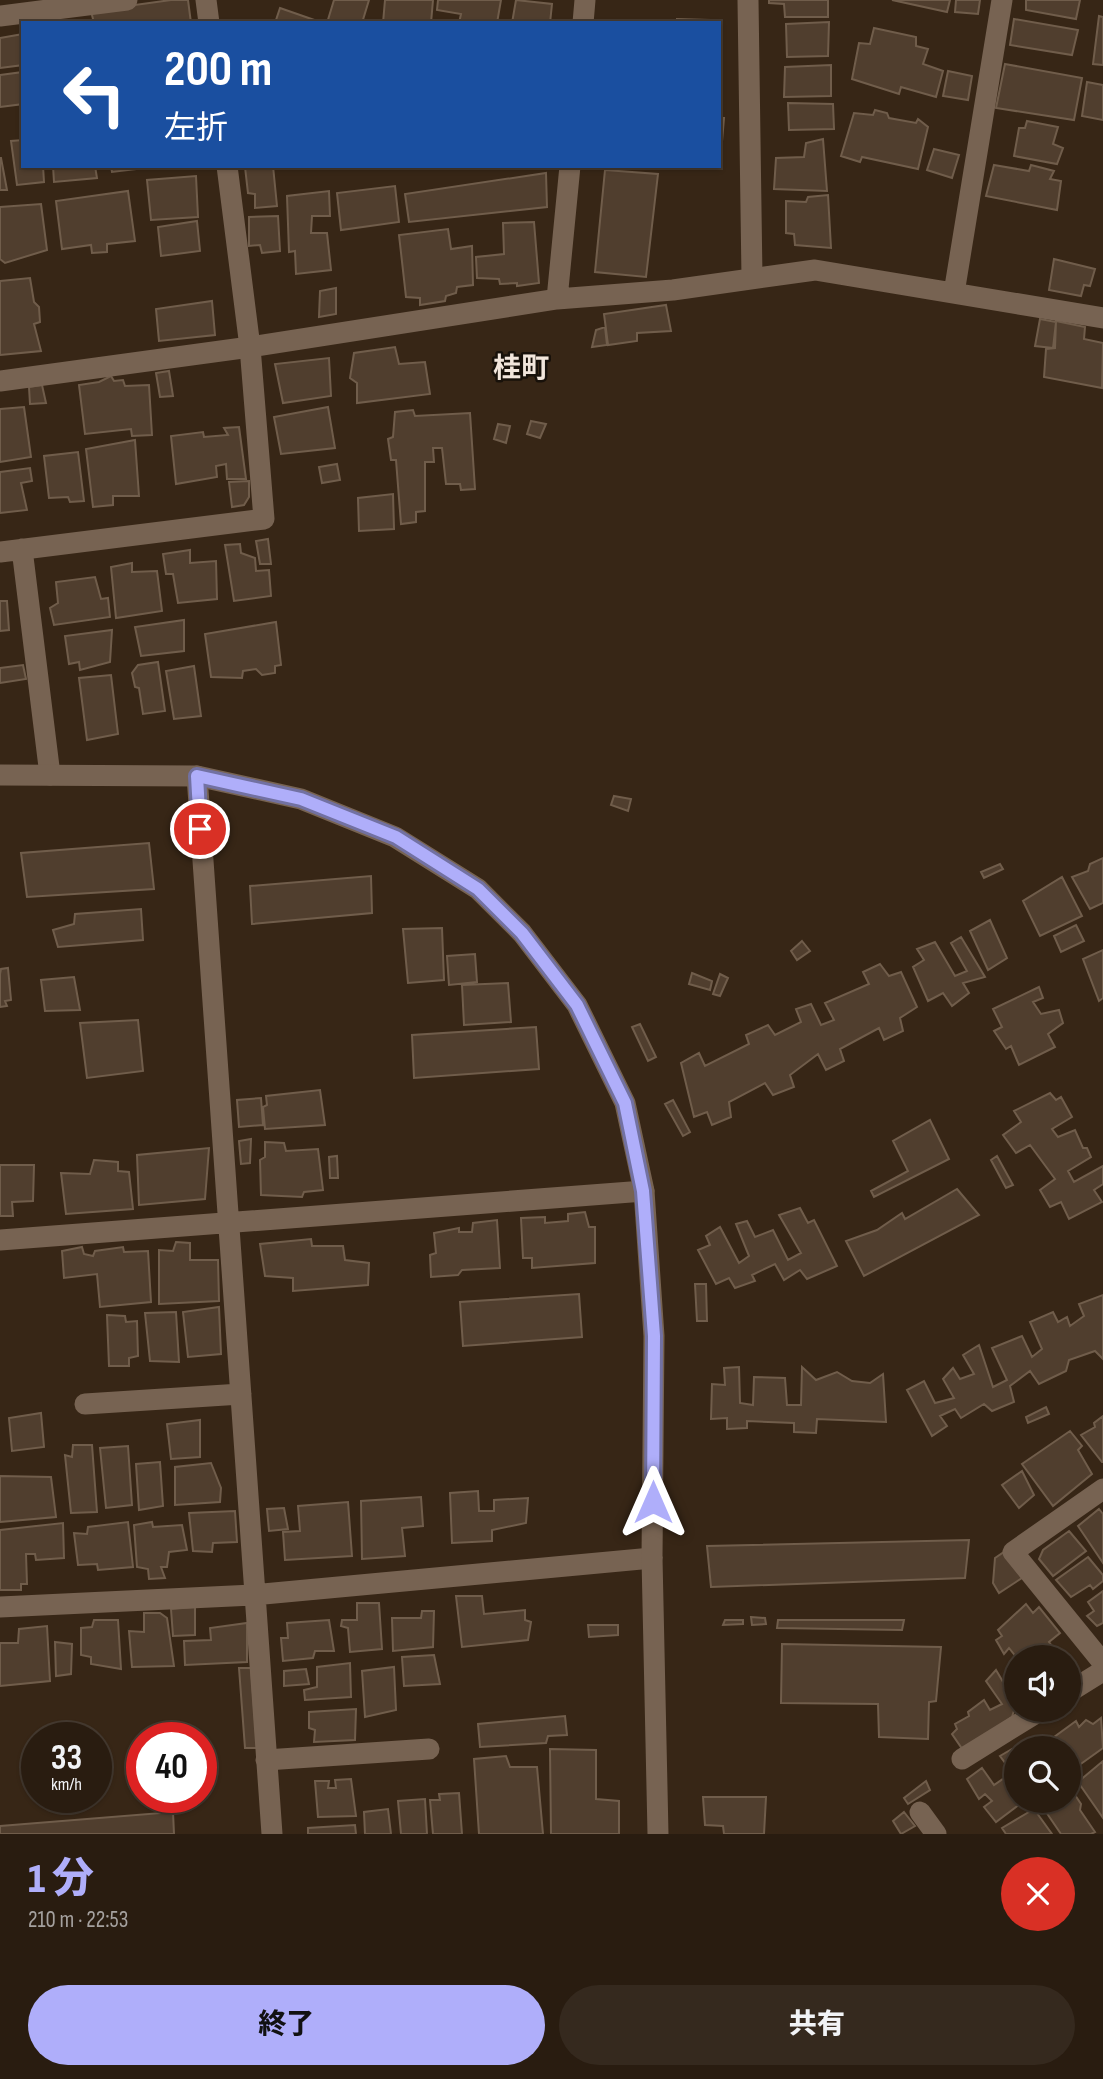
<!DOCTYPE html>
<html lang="ja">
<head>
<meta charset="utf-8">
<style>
	:root { --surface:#291c10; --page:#35291e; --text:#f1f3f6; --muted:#a5a19f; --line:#453a30; --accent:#afaefa }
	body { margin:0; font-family:"Sofia Sans Condensed","Noto Sans JP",sans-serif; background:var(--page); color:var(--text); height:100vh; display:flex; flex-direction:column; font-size:26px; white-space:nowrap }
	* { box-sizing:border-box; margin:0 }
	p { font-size:23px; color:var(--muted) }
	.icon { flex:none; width:38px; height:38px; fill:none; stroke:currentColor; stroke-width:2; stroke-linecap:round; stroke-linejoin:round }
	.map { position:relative; height:1834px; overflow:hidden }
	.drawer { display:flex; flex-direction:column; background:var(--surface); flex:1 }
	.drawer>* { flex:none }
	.banner { position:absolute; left:21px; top:21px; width:700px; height:147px; border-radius:0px; box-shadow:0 2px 5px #0004,0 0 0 2px var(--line); background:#1a4fa0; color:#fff; overflow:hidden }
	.controls { position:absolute; left:1004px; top:1645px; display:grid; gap:14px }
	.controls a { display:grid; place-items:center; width:77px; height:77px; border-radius:50%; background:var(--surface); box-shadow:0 2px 5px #0004,0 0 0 2px var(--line); font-size:35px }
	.speed { position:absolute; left:21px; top:1722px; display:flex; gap:14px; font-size:35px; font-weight:700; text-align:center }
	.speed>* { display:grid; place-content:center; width:91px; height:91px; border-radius:50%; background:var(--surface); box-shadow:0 2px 5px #0004,0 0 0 2px var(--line); line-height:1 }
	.speed small { font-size:18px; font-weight:400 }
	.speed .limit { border:10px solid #d22; background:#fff; color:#111 }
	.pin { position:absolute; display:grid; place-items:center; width:60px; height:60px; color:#fff; margin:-30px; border:4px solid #fff; border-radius:50%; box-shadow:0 2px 7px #0007 }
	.me { position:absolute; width:77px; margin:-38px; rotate:0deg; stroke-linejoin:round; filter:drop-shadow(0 0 5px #0008) }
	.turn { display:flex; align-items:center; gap:24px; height:147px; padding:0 28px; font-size:32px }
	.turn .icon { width:91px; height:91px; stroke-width:2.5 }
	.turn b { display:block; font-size:49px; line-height:60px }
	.round { display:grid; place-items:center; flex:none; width:74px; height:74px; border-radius:37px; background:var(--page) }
	.headline { display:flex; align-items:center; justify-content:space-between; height:119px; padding:0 28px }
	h1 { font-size:42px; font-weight:800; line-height:52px; color:var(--accent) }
	.action { display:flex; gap:14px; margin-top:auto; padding:14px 28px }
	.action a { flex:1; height:80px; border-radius:42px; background:var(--accent); color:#111; font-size:28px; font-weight:800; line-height:80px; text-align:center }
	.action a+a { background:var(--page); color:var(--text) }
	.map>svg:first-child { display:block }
</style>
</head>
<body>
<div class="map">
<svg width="1103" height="1834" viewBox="0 0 1103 1834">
	<rect width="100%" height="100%" fill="#372616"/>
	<!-- building -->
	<path fill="#503e2e" stroke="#705d4b" stroke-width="2" d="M171 0H188L191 23 198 20V23H94L91 11Z
		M334 0H369L362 23H327Z
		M385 0H433L431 23H383Z
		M438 0H501L497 23H459L461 14 437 10Z
		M516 0 552 4 550 23H512Z
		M769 0H828V17H785L784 4 769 3Z
		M892 0H950L947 12Z
		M956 0H980L978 14 955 12Z
		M1026 0H1080L1076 19 1026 10Z
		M280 8 323 23H275Z
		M1099 16 1103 17V65L1093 64Z
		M677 19 710 20V23H677Z
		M1014 19 1078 30 1072 55 1010 45Z
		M829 22 828 56 787 57 786 24Z
		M874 28 916 37V46L928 49 923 64 943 71 936 97 901 87 899 94 852 79 859 43 870 44Z
		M23 34V65L0 68V38Z
		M1005 64 1082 78 1074 120 996 108Z
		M831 65V96L784 97 785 67Z
		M948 71 972 76 968 100 943 96Z
		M23 72V104L0 107V75Z
		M1087 82 1103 85V120L1082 116Z
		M788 103 833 104 834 129 789 130Z
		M875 110 887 113 889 118 916 123 918 119 928 127 918 169 862 157 860 162 841 156 854 113 873 115Z
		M719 118H724L720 165H719Z
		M1027 121 1058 127 1053 144 1063 148 1057 164 1014 156 1019 128H1025Z
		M823 139 827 191 774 189 776 158 804 157 806 143Z
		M23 140V166H43L44 182 17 185 11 141Z
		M934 149 959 155 952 178 927 170Z
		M0 158H1L7 190H0Z
		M994 165 1029 171 1031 165 1054 171 1050 179 1061 181 1057 210 986 196Z
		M53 166H95L97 178 54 182Z
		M111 166H162L112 172Z
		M273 166 277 206 255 208V194L248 193 245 167Z
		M605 170 658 174 646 277 595 272Z
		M546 173 547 207 409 222 405 194Z
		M196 176 198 217 151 220 147 180Z
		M395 186 399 222 341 230 337 193Z
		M128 191 135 241 107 244V252L92 253 91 245 62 249 56 201Z
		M329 191 330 216H312L311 233H327L331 270 296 274 295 251 289 252 287 196Z
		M828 195 831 248 795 245 794 234 786 233V201L806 202 808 197Z
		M41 204 47 250 5 263 0 259V207Z
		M278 216 280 251 262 253 260 245 249 246V217Z
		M197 221 200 251 161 256 158 227Z
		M534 222 539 283 517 286V283L500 284 499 279 477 278 476 257 504 254 503 223Z
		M448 229 451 249 472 246 473 285 457 287 456 293 446 296 445 301 420 305V298L406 297 399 235Z
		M1054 259 1095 269 1090 286 1084 285 1081 296 1049 290Z
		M30 278 34 302 39 307 40 322 34 324 41 351 0 355V281Z
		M336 288V314L319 317 320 291Z
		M212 301 215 335 159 341 156 309Z
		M666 305 671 331 637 333V341L608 345 604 314Z
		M1040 319 1056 322 1053 348 1035 346Z
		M1056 321 1085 327 1084 339 1103 343 1102 388 1044 377 1046 349 1055 348Z
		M605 327 607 345 592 347 596 330Z
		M395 347 399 364 425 362 430 394 357 403V383L350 378 354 353Z
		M329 358 331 396 283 403 275 364Z
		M169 371 173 396 160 397 156 373Z
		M111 376 114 381 123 380 125 386 149 385 152 435 132 436 131 429 85 434 79 385 99 382Z
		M42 385 46 403 30 404 29 387Z
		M24 407 31 457 0 462V409Z
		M328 407 335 448 281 454 274 417Z
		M413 410 415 416 470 413 475 489 461 490 460 484H446L442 448H433L434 462H425V511L416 512V522L401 524 396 460H391L388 439 393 437 395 412Z
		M531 421 546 424 540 438 527 434Z
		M498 424 510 426 506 443 494 439Z
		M239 427 246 479H227L226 464 216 466 217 477 176 484 171 436 203 432 204 437 228 435 224 428Z
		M135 440 139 496H113V505L93 507 86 449Z
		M78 452 84 501 70 502 68 497 49 498 44 456Z
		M337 464 340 480 322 483 319 467Z
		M30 468 32 481 21 483 27 510 0 513V472Z
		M249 481V497L244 505 232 507 229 482Z
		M393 494 394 529 359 531 358 498Z
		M268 539 271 564H260L256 541Z
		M240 544 241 553 255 558 256 571 269 570 271 596 234 601 225 545Z
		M190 550V563L216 561 217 599 178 603 173 574H166L163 554Z
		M132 563V572L157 571 162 611 116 618 111 567Z
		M95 577 101 599 108 598 110 617 54 625 50 608 58 603 56 582Z
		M0 601H7L9 630 0 631Z
		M184 620V651L141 656 135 627Z
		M276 622 281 665 275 666V673L262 675 256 669 243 671 242 678 211 677 205 634Z
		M112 630 110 662 80 670 79 662 69 664 65 636Z
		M158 662 165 711 143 714 139 688 135 687 132 673 138 665Z
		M23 665 26 679 0 683V668Z
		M194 666 201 716 174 719 166 671Z
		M111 675 118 734 87 740 79 678Z
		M614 796 631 799 628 811 611 805Z
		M149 843 154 889 27 897 21 853Z
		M1103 858V903L1090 909 1072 877 1088 871 1090 864Z
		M1000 864 1003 869 984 878 981 872Z
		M371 876 372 913 252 924 250 886Z
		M1062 877 1082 916 1040 936 1023 901Z
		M141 909 143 940 58 947 53 930 74 924 75 914Z
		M990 920 1007 958 988 970 970 931Z
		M1076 925 1084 941 1061 952 1054 936Z
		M442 928 444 980 408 983 403 929Z
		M961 937 985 977 963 983 969 993 952 1006 943 993 928 1001 913 967 924 960 917 949 935 942 955 976 967 971 951 943Z
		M802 941 810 951 797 960 791 951Z
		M1103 950V998L1099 1001 1083 959Z
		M475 954 477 982 449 985 447 956Z
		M880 964 889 976 901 972 917 1007 900 1018 903 1031 884 1040 879 1028 840 1049 844 1061 826 1070 818 1054 790 1075 794 1087 773 1095 765 1083 729 1102 731 1117 712 1125 707 1112 694 1117 681 1063 699 1053 705 1066 749 1044 746 1035 768 1025 775 1035 801 1022 796 1009 811 1004 821 1025 834 1020 825 1003 869 984 863 972Z
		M8 968 11 1000 5 1001 7 1006 0 1007V974L1 969Z
		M692 973 712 981 710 990 689 984Z
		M720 974 728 978 720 996 713 994Z
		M74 977 80 1010 45 1011 41 980Z
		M508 983 511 1022 464 1025 462 985Z
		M1039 987 1043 998 1033 1002 1041 1014 1059 1010 1063 1023 1048 1034 1055 1047 1019 1065 1011 1046 1006 1049 994 1031 1002 1027 993 1009Z
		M138 1020 143 1071 87 1078 80 1023Z
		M640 1024 656 1057 648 1061 632 1027Z
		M536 1027 539 1069 414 1078 412 1035Z
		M320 1090 325 1125 265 1129 263 1107 267 1105 266 1096Z
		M1050 1093 1056 1100 1061 1097 1072 1117 1052 1129 1058 1137 1075 1130 1083 1148H1087L1091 1157 1068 1171 1074 1182 1103 1166V1184L1094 1190 1102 1202 1069 1219 1061 1202 1050 1207 1040 1190 1055 1179 1030 1145 1016 1153 1003 1135 1021 1122 1014 1111Z
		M261 1098 263 1125 239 1127 237 1100Z
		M673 1100 690 1132 683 1136 665 1104Z
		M930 1120 949 1159 874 1197 871 1191 908 1171 893 1141Z
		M251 1139 250 1163 241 1164 239 1141Z
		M265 1142 284 1143 286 1151 318 1149 323 1190 304 1192 302 1197 261 1195 260 1160 265 1157Z
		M209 1148 205 1199 139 1205 137 1155Z
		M337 1156 338 1178H330L329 1157Z
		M997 1156 1013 1185 1006 1188 991 1160Z
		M94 1160 118 1162V1171L129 1172 133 1209 66 1214 61 1173 90 1174Z
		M0 1165H34L33 1201 12 1202 13 1216H0Z
		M957 1189 979 1215 864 1276 846 1241 877 1230 902 1213 905 1219Z
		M800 1208 808 1223 814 1220 837 1266 807 1279 800 1270 784 1280 775 1264 752 1275 755 1281 735 1288 729 1278 716 1284 698 1250 710 1245 706 1236 720 1227 739 1263 749 1256 736 1224 747 1221 755 1237 773 1230 788 1260 801 1253 779 1215Z
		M585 1212 589 1227H595V1263L532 1268V1258H523L521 1218 545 1217V1223L568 1221V1214Z
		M497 1220 500 1268 462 1270 458 1275 431 1277 430 1255 436 1253 434 1233 459 1228V1232H472L473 1223Z
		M311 1239 312 1246H343L345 1260 369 1263 368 1285 293 1291V1278L265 1276 260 1244Z
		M176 1242 190 1243V1260H218L219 1301 159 1304V1250L173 1251Z
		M82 1247 84 1254 93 1256 95 1251 123 1247 124 1252 148 1251 151 1302 100 1307 97 1274 64 1278 62 1251Z
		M695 1284H706L707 1321H697Z
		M579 1294 582 1337 463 1346 460 1302Z
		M1103 1295V1359L1095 1351 1069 1360 1066 1371 1039 1384 1030 1371 1010 1386 1014 1402 992 1411 984 1404 961 1418 955 1409 940 1416 947 1426 932 1436 907 1390 924 1381 935 1403 954 1398 943 1379 953 1368 960 1379 974 1374 963 1355 979 1345 993 1387 1007 1380 992 1348 1022 1336 1032 1357 1042 1349 1030 1322 1053 1312 1058 1322 1067 1317 1070 1326 1084 1316 1079 1304Z
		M219 1307 221 1354 188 1357 183 1312Z
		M176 1312 179 1362 150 1361 145 1313Z
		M107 1315 125 1316 126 1322 137 1321 138 1356 129 1358V1366H109Z
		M739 1367 740 1403 753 1405 754 1377 785 1378 787 1405H801L802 1367 816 1380 837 1372 852 1381 870 1383 883 1374 886 1422 817 1419 816 1433 794 1432V1423L747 1421V1428L727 1429V1418L711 1419 712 1384 725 1385 724 1368Z
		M1046 1407 1049 1414 1028 1423 1026 1417Z
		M41 1413 44 1447 12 1451 9 1418Z
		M1103 1416V1462H1102L1081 1435 1095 1427 1094 1423Z
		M200 1420V1457L171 1459 167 1424Z
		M1070 1431 1082 1446 1078 1450 1092 1474 1053 1506 1022 1464Z
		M73 1445H92L97 1512 71 1513 65 1455 72 1457Z
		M128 1446 132 1505 106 1508 100 1448Z
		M160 1462 163 1506 139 1510 136 1464Z
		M211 1463 221 1488 220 1502 175 1505V1467Z
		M1022 1471 1034 1495 1019 1508 1002 1485Z
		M0 1476 51 1477 56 1517 0 1522Z
		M478 1491 479 1511H494V1500L528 1498 526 1523 492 1530V1541L452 1543 450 1493Z
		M421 1497 423 1526 402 1528 405 1556 362 1559 361 1501Z
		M348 1502 352 1556 285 1560 283 1532 300 1531 298 1506Z
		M284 1508 288 1529 269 1531 267 1509Z
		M1099 1509 1103 1514V1563L1078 1526Z
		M235 1511 237 1542 213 1543 212 1552 193 1551 189 1513Z
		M128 1522 133 1567 98 1570 97 1564 78 1565 74 1533 87 1534 88 1527Z
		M152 1522 153 1527 182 1525 187 1550 169 1552 167 1567H161L165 1578 149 1579 148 1569 137 1567 134 1525Z
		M63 1523 64 1558 36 1560 35 1554H26L27 1584H21V1590H0V1530Z
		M1069 1531 1086 1551 1053 1576 1039 1559 1043 1550Z
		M969 1540 965 1578 711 1587 707 1546Z
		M1004 1552 1022 1578 999 1593 993 1583 995 1558Z
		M1088 1557 1103 1575V1581L1093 1589 1090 1585 1071 1597 1056 1580Z
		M1103 1591V1623L1097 1626 1087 1616 1094 1611 1088 1602Z
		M456 1596H482L484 1614 525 1610V1620L531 1622 528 1640 462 1647Z
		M357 1603H379L382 1649 350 1652 348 1628 341 1626 342 1620H357Z
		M1026 1604 1033 1613 1039 1607 1060 1633 1049 1642 1060 1657 1017 1658 1009 1648 1004 1654 996 1640 1002 1636 998 1630Z
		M195 1607V1635L173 1636 171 1609Z
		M422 1611H434L433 1647 393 1651 392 1618H421Z
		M144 1613H160L167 1618 174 1666 132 1667 129 1631 144 1632Z
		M751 1617 765 1618 766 1624 752 1625Z
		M94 1620H118L121 1669 91 1664V1657L81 1655V1628L92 1627Z
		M329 1620 334 1651H315L313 1658 283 1661 281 1638H288L287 1623Z
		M725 1620H743V1624L723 1625Z
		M778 1620H904L902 1630 777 1628Z
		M247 1623V1662L185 1665 184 1641 211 1640 210 1628Z
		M588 1625H618V1635L589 1637Z
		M47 1626 50 1681 0 1686V1643H18L19 1629Z
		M55 1642 72 1644 71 1674 56 1676Z
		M782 1644 941 1647 936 1701 929 1702 928 1739 879 1737 878 1704 781 1703Z
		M434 1655 440 1684 404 1686 402 1657Z
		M350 1663 351 1697 305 1700 304 1690 317 1687V1667Z
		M394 1667 396 1710 365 1717 362 1671Z
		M239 1668H251L257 1748H245Z
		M306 1669 309 1684 284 1686V1671Z
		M996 1670 1016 1704 1012 1717 963 1750 952 1734 957 1729 955 1724 969 1716 968 1712 984 1700 990 1710 1002 1704 986 1681Z
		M356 1709 355 1740 314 1742 315 1730 309 1728V1712Z
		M565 1716 567 1735 548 1736 546 1743 480 1747 478 1724Z
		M1101 1718 1103 1748 1071 1771 1069 1748H1056L1050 1740 1076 1721 1079 1727 1086 1720 1093 1724Z
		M550 1749 596 1750V1799L619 1801V1834H551Z
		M1012 1749 1017 1756V1779L1000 1756Z
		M506 1756 510 1767H537L543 1834H479L474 1759Z
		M1103 1761V1818L1078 1782Z
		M982 1768 994 1785 1010 1774 1017 1783V1801H1024L996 1822 984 1807 992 1801 985 1794 979 1799 967 1779Z
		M351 1779 356 1816 318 1817 315 1781H329L328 1788H336L335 1780Z
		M926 1781 930 1790 908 1804 904 1798Z
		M1072 1783 1077 1791 1075 1795 1081 1804 1080 1810 1095 1832 1091 1834H1061L1044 1809 1054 1801H1069Z
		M459 1793 462 1834H433L430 1800H440L439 1794Z
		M703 1797H766L764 1834H724L723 1826 705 1825Z
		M425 1799 427 1834H401L398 1801Z
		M388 1809 391 1834H365L364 1812Z
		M1034 1809 1052 1834H1006L1002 1828Z
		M173 1812 174 1834H0V1826Z
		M904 1812 915 1826 901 1834 893 1821Z
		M355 1825 356 1834H308V1828Z"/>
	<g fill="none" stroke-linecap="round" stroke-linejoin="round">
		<!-- street -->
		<path stroke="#776352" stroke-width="21" d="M206 0 209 23
			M748 0 752 278
			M0 16 127 0
			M583 23 585 0
			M954 293 1002 0
			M557 299 570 166
			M0 381 250 347 557 299 673 290 815 270 1103 318
			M22 549 50 775
			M0 552 264 519 250 347 227 166
			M197 776 272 1834
			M0 1240 644 1191
			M85 1404 241 1394
			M1103 1489 1013 1552 1103 1663
			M0 1607 253 1595 652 1558
			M1069 1692 1103 1671
			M962 1759 1041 1710
			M266 1760 429 1749
			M920 1812 936 1834"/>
		<!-- secondary -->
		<path stroke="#776352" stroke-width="21" d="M0 775 197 776 301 799 395 837 478 889 522 933 577 1005 625 1103 644 1191 654 1336 652 1558 658 1834"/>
	</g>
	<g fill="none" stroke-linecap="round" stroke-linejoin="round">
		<!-- route casing -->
		<g stroke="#7271a2" stroke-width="18">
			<path id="route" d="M200 829 197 776 301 799 396 837 478 889 522 933 577 1005 625 1103 643 1191 654 1336 653 1502"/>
		</g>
		<!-- route -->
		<use href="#route" stroke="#afaefa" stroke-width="12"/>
	</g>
	<g text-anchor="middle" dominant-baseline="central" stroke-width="5" stroke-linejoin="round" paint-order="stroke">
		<!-- quarter labels -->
		<g font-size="28" font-weight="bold" fill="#f2e6dc" stroke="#18110a">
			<text x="521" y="368">桂町</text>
		</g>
	</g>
</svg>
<div class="controls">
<a><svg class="icon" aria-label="sound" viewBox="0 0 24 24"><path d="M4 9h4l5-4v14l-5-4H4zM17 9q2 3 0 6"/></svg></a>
<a><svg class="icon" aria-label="search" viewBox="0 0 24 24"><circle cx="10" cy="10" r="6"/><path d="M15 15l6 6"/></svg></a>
</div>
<div class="speed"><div>33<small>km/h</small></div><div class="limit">40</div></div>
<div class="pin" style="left:200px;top:829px;background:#d93025"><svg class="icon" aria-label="arrive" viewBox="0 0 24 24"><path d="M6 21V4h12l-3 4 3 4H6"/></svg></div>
<svg class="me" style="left:653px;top:1502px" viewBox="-20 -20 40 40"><path d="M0-17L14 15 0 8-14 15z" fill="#afaefa" stroke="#fff" stroke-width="4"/></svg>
<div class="banner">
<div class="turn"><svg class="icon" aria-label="left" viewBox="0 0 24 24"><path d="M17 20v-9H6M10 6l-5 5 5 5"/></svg><div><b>200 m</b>左折</div></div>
</div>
</div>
<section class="drawer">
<div class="headline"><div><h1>1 分</h1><p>210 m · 22:53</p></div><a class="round" style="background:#d93025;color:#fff"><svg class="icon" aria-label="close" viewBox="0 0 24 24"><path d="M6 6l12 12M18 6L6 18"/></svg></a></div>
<div class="action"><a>終了</a><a>共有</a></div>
</section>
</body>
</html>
